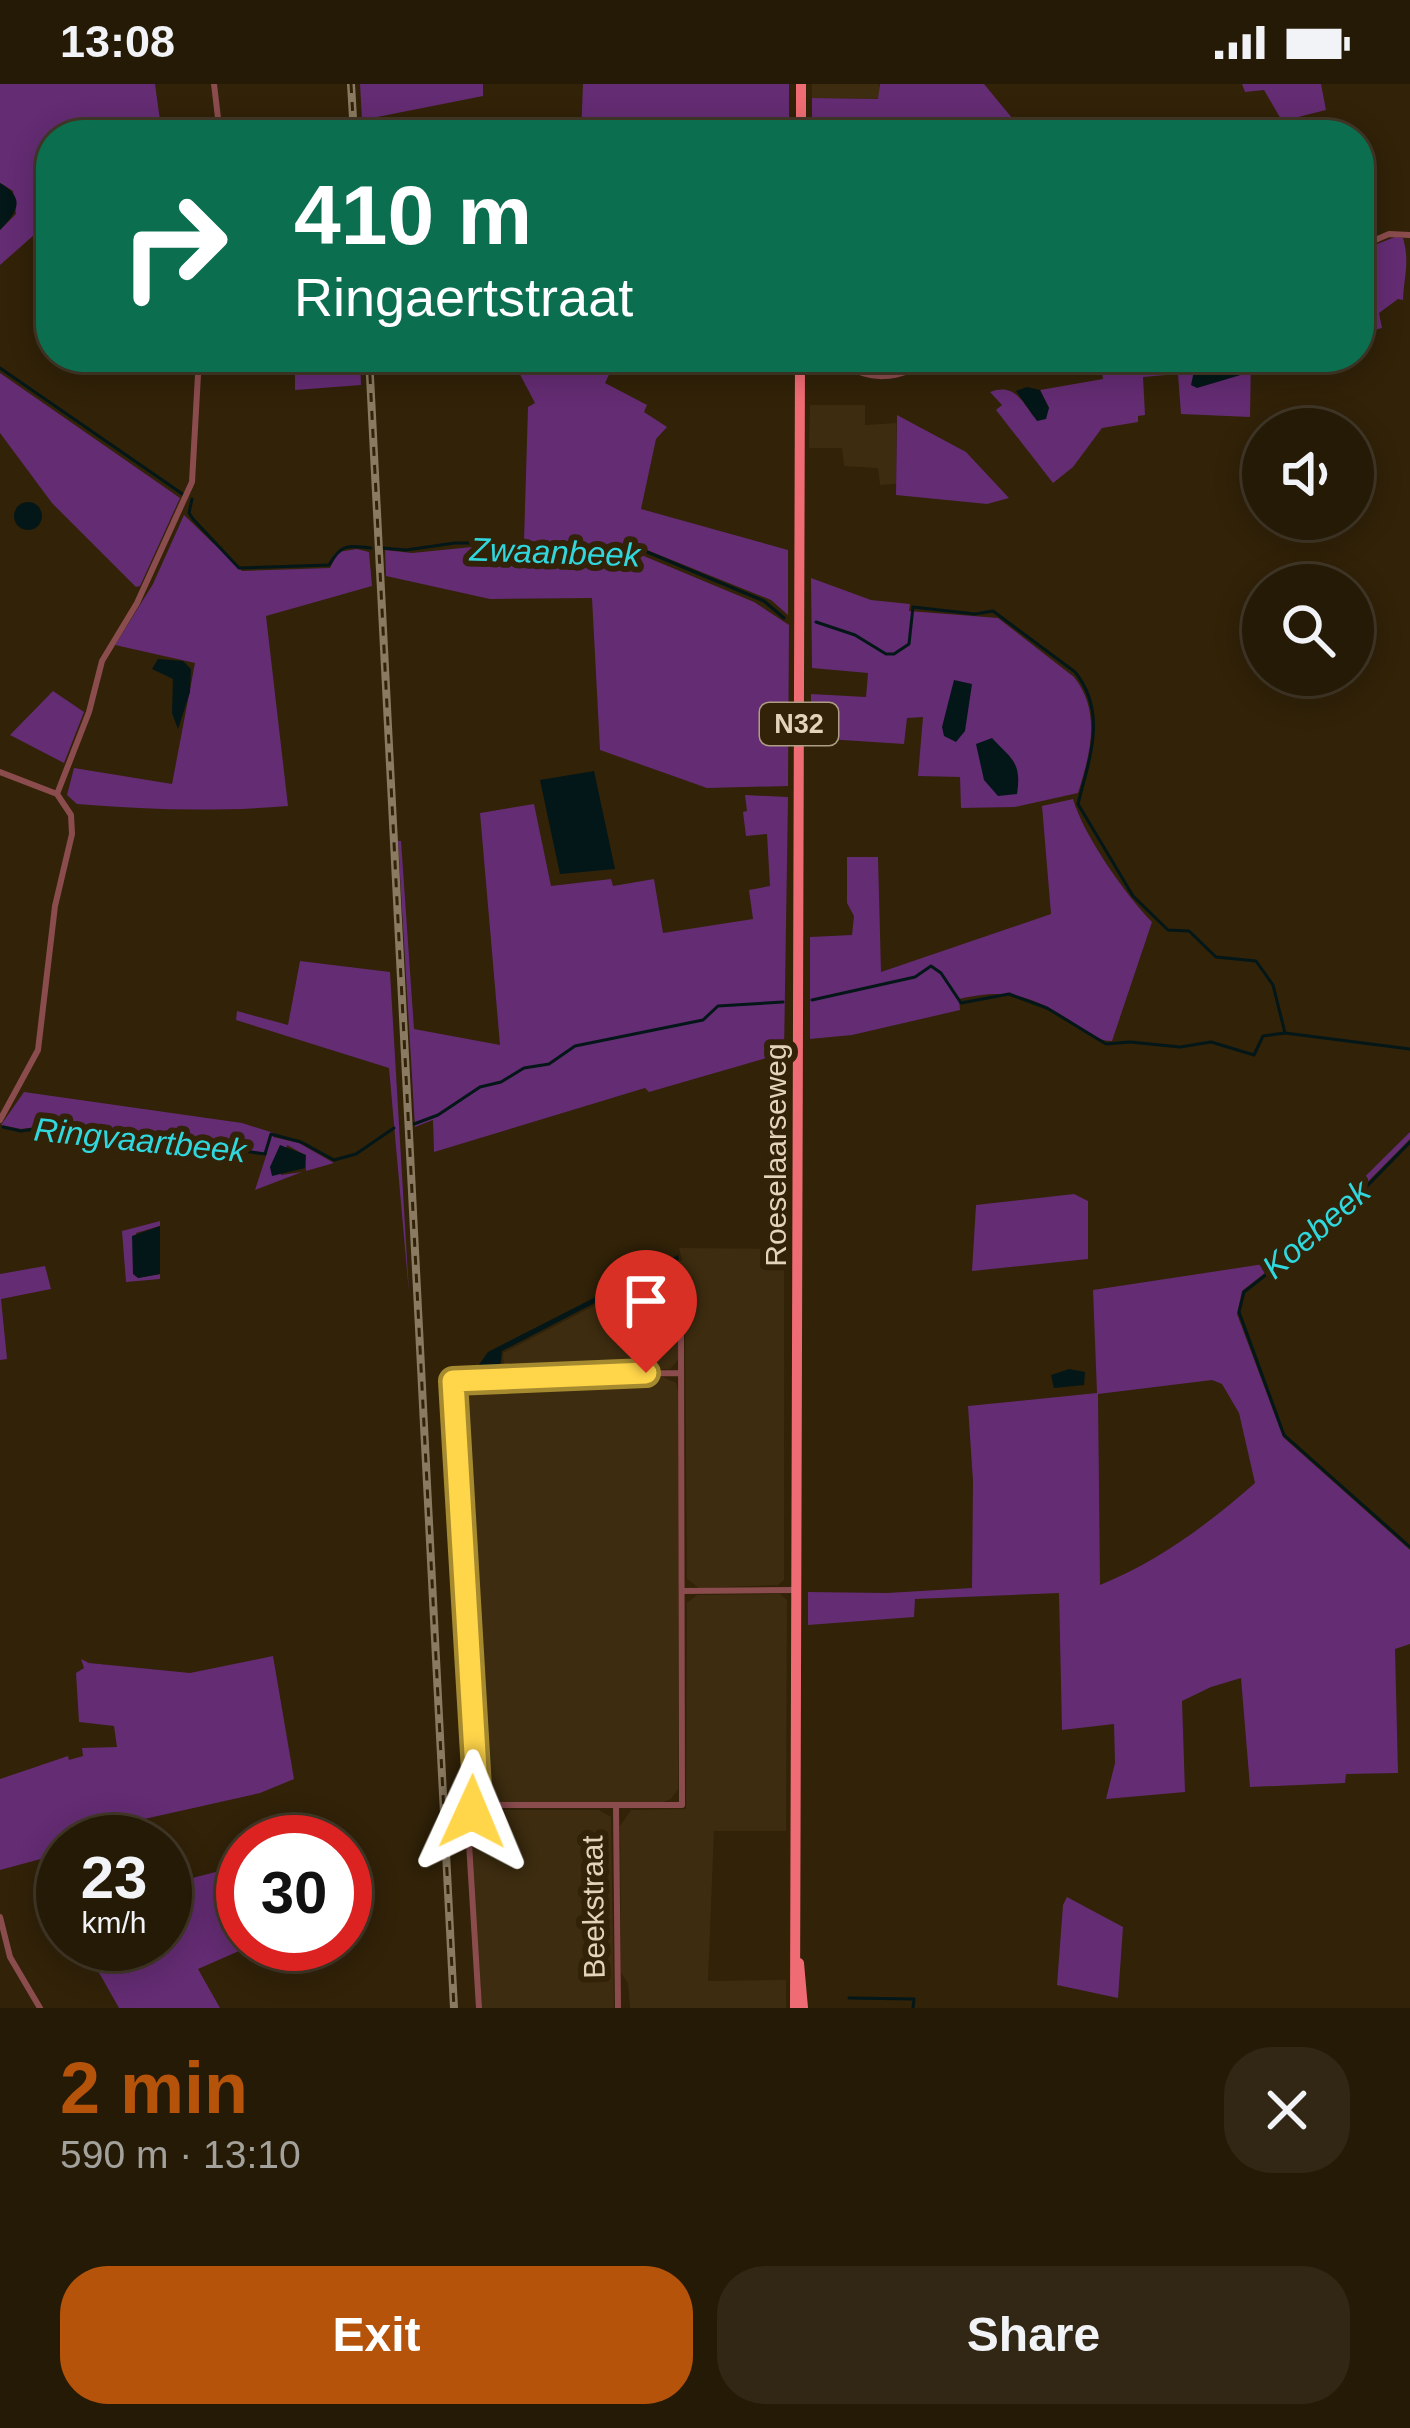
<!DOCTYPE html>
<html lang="en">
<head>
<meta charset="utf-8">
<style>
	:root { --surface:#251a06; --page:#312714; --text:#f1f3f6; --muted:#a3a19b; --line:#423828; --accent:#b45309 }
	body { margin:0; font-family:Arial,sans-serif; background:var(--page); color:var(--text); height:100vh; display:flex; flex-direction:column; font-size:45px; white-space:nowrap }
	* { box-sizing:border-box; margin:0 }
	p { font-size:39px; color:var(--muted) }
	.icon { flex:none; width:66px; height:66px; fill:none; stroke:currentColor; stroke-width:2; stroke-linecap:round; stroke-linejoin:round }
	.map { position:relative; height:1924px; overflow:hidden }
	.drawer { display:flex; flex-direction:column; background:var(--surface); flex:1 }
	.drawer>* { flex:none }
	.hud { position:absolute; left:36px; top:36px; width:1338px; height:252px; border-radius:48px; box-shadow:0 6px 30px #0003,0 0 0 3px var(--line); background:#0b6e4f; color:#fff; overflow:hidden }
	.buttons { position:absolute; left:1242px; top:324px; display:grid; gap:24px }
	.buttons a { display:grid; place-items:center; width:132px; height:132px; border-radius:50%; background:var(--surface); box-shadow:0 6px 30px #0003,0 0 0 3px var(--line); font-size:60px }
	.speed { position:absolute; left:36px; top:1731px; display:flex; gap:24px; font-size:60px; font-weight:700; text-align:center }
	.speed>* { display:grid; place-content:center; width:156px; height:156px; border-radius:50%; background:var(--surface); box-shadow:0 6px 30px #0003,0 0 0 3px var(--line); line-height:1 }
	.speed small { font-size:30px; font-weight:400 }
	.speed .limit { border:18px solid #d22; background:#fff; color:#111 }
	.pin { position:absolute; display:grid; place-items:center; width:102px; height:102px; color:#fff; margin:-123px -51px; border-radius:50% 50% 50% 0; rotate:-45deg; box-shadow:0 0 12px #0007 }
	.pin .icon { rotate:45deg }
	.me { position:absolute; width:132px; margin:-66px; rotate:1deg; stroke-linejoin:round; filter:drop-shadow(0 0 9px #0008) }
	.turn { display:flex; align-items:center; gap:42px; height:252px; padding:0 60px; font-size:54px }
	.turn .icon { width:156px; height:156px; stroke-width:2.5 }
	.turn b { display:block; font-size:84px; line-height:102px }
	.round { display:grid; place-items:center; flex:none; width:126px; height:126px; border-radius:48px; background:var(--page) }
	.headline { display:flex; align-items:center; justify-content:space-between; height:204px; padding:0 60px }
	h1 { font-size:72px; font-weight:800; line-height:90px; color:var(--accent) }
	.button { display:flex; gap:24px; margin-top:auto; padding:24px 60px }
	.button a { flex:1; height:138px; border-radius:48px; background:var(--accent); color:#fff; font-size:48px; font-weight:800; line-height:138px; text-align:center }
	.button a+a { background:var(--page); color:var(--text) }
	.status { display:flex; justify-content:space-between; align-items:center; height:84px; padding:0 60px; background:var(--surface); direction:ltr }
	.status svg { height:33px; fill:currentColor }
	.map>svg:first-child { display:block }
</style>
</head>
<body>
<div class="status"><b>13:08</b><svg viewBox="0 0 49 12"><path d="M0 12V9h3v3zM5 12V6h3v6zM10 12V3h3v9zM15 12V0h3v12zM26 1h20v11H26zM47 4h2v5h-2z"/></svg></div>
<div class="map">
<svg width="1410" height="1924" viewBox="0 0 1410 1924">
	<rect width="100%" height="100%" fill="#312208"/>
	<!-- built -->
	<path fill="#3d2c0f" d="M812 0H879V15L812 14Z
		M810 321H865V341L896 339V400L880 401 878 384 844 382 842 364H809Z
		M679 1164 784 1165V1496L778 1501 699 1504 687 1495 685 1248H678V1276L670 1285 504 1290 503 1269 682 1176Z
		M575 1293H663L676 1299 678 1307V1705L671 1715 663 1718 492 1719 485 1717 477 1706 458 1308 471 1299Z
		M780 1510 787 1516 786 1747H714L708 1897 786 1896V1924H630L628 1899 621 1889 620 1742 631 1726 686 1725 687 1519 697 1511Z
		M484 1726H599L611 1733 614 1924H482L471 1742 477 1729Z"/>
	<!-- green -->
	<path fill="#642c73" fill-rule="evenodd" d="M0 0H155L162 51H51V136L0 181V146L16 130 13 107 0 99Z
		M360 0H483V12L362 36Z
		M583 0H789V51H581Z
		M880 0H984L1026 51H812V14L878 15Z
		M1242 0H1321L1326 26 1282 37 1264 6 1245 8Z
		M1395 153 1403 154C1410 179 1404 191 1403 216L1398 215 1379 229 1382 244 1359 250V167Z
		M295 273H360L361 301 295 306Z
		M517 273H596L613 282 605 299 647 321 644 328 667 343 656 355 641 425 788 466V531L771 516 637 462 524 457 528 323 535 319 515 281Z
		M1100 273H1119L1124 291 1152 285 1149 273H1184L1186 278 1203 273H1251L1250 333 1181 330 1178 290 1143 293 1145 331 1138 332V338L1102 344 1073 383 1053 399 996 326 1002 321 990 308C1013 299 1022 316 1034 333L1049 324 1040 306 1103 295Z
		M0 289 180 414 140 502 136 503 52 419 0 349Z
		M897 331 966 368 1009 414 987 420 896 411Z
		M184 431 242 487 330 484 338 468 357 465 369 468 372 502 266 532 288 722C216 728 149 726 77 720L67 711 74 684 172 700 195 579 115 561 153 500Z
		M492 461 639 470 754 518 789 541 788 702 707 704 600 666 592 514 490 515 386 492 385 466 412 469Z
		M811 494 871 516 910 520 909 527 998 534 1074 593C1102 628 1090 671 1078 709L1015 723 961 724 960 693 918 692 923 633 907 634 904 660 811 654V610L866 613 868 589 812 584Z
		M53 607 84 628 64 679 10 651Z
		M745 711 788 713 784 969 649 1008 645 1004 434 1068 433 1036 415 1043 398 757H401L414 945 500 961 480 729 534 720 551 802 611 795 613 802 654 795 663 849 753 835 749 806 770 802 767 750 746 752 743 728 747 727Z
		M1073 715C1084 752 1125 810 1152 838L1112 957C1098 957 1089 949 1077 941 1034 913 1011 903 959 915L960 926 852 951 810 955V853L852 851 854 832 847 819V773H878L881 888 1051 830 1042 722Z
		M300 877 390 888 409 1209 389 984 236 936 237 927 288 941Z
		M24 1008 242 1039 274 1049 273 1053 299 1059 334 1079 306 1087 305 1071 287 1061 281 1091 302 1088 255 1106 267 1069 66 1039 21 1045 1 1041Z
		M1410 1048V1055L1322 1144 1242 1207 1237 1230 1283 1353 1410 1466V1560L1395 1565 1398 1689 1346 1690 1345 1699 1250 1703 1241 1594 1211 1603 1182 1617 1185 1708 1106 1715 1115 1679 1114 1640 1062 1646 1059 1509 915 1515 914 1533 808 1541V1508L887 1509 972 1504 973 1397 968 1322 1097 1309 1093 1206 1264 1180 1316 1141ZM1212 1296 1222 1300 1239 1329 1255 1399C1207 1441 1159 1477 1100 1501L1098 1310Z
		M1074 1110 1088 1117V1175L972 1187 976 1121Z
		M160 1137V1142L136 1149 138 1194 160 1190V1195L126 1198 122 1147Z
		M45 1182 51 1205 1 1215 7 1275 0 1276V1190Z
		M273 1572 294 1695 260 1709 104 1744 106 1757 63 1758V1769L0 1786V1695L68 1672 69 1676 83 1672 82 1664 117 1663 114 1642 79 1638 76 1589 84 1584 81 1575 89 1579 190 1589Z
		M243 1781V1860H255L198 1885 220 1924H119L85 1864 96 1860H165V1801Z
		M1067 1813 1123 1843 1118 1914 1057 1901 1063 1821Z
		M266 1860H313L315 1867 274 1879Z"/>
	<!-- water -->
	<path fill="#041718" d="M0 99C26 114 18 128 0 146Z
		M1233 275 1242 278 1244 290 1197 304 1191 301 1194 287Z
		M1027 303 1040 306 1049 324 1046 335 1037 337 1016 307Z
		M14 432a14 14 0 1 1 28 0a14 14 0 1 1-28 0Z
		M158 575 183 577 191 585 190 608 178 645 172 629 173 595 152 585Z
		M954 596 972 600 965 647 956 658 944 652 942 643Z
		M992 654C1011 675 1022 677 1017 710L998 712 984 696 976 660Z
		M594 687 615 785 560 790 540 696Z
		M280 1061 306 1071 305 1084 272 1092 270 1083Z
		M160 1142V1190L138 1194 133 1190 132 1152Z
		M678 1171 679 1175 502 1267 500 1284 478 1282 488 1268Z
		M1069 1285 1085 1288 1084 1301 1054 1304 1051 1291Z"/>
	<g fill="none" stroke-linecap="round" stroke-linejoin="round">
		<!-- stream -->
		<path stroke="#041718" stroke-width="3" d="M0 284 184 411
			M192 415 189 429 193 435 239 484 329 481C341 461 345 461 371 464
			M382 464 406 466 455 459H513L640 465 764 517 784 534
			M816 538 855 551 886 570H894L909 560 913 523 975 530 993 527 1075 588C1108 629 1089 675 1078 720L1133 812 1168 846 1189 847 1216 873 1256 877 1273 901 1285 949
			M812 916 915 893 931 882 941 889 961 919 1009 910 1047 924 1106 960 1130 958 1180 963 1211 958 1254 971 1263 952 1285 949 1410 965
			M414 1040 438 1031 480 1003 501 998 524 984 549 980 575 962 703 936 718 922 783 918
			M3 1043 21 1047 64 1041 265 1070 271 1050 301 1058 334 1076 356 1070 394 1044
			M1410 1058 1328 1142 1244 1208 1239 1228 1284 1351 1410 1463
			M849 1914 914 1915 913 1924"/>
		<!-- street -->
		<path stroke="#8b4c4e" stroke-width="6" d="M214 0 220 51
			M1359 163 1389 150 1410 151
			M827 273C876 300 891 297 940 273
			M0 688 57 710
			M57 710 89 628 102 577 137 519 192 398 199 273
			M0 1036 38 966 55 822 72 750 71 731 57 710
			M682 1507 794 1506
			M478 1721H682L681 1250
			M478 1721 453 1297 575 1290 681 1289
			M478 1721 468 1742 479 1924
			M616 1722 618 1924
			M0 1833 10 1873 40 1924"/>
		<!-- primary -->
		<path stroke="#f06c74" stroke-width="10" d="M801 51V0
			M799 1879 803 1924
			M795 1924 800 273"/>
		<!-- rail casing -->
		<g stroke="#8a7a61" stroke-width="8">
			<path id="rail" d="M351 0 354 51
				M369 273 454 1924"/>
		</g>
		<!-- rail -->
		<use href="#rail" stroke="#312208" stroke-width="3" stroke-dasharray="9" stroke-linecap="butt"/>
	</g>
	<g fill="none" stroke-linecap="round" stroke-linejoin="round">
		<!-- route casing -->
		<g stroke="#a68a30" stroke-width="30">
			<path id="route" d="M472 1728 478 1721 453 1297 646 1289"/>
		</g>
		<!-- route -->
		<use href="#route" stroke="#ffd54a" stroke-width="21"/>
	</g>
	<g text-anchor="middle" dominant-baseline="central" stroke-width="12" stroke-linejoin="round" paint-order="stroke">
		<!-- shield labels -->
		<rect fill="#312208" stroke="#ae9e85" stroke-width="3" x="760" y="619" width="78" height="42" rx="9"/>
		<g font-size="27" font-weight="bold" fill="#e3d3bb">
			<text x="799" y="640">N32</text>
		</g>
		<!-- street labels -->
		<g font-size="30" fill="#e3d3bb" stroke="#312208">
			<text transform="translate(775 1071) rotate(-90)">Roeselaarseweg</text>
			<text transform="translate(593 1823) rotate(-91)">Beekstraat</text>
		</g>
		<!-- water labels -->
		<g font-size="33" font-style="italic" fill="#30d8de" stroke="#312208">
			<text transform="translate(555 468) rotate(2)">Zwaanbeek</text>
			<text transform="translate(140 1056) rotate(6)">Ringvaartbeek</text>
			<text transform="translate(1316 1145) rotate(-41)">Koebeek</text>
		</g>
	</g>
</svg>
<div class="buttons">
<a><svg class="icon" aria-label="sound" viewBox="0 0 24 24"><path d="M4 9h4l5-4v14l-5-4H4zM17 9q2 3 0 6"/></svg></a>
<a><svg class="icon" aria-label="search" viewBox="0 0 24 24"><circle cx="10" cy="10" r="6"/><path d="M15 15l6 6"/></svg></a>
</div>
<div class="speed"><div>23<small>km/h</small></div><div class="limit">30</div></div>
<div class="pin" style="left:646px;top:1289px;background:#d93025"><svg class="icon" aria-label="arrive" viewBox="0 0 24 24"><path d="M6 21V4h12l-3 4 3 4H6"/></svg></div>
<svg class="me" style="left:472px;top:1728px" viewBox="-20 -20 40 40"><path d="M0-17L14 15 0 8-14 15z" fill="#ffd54a" stroke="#fff" stroke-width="4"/></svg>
<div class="hud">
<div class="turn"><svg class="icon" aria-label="right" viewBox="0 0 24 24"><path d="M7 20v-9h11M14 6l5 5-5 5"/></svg><div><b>410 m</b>Ringaertstraat</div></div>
</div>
</div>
<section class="drawer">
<div class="headline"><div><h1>2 min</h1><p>590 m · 13:10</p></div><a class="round"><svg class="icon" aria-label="close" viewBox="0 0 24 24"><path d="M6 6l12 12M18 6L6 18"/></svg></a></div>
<div class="button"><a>Exit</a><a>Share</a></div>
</section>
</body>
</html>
